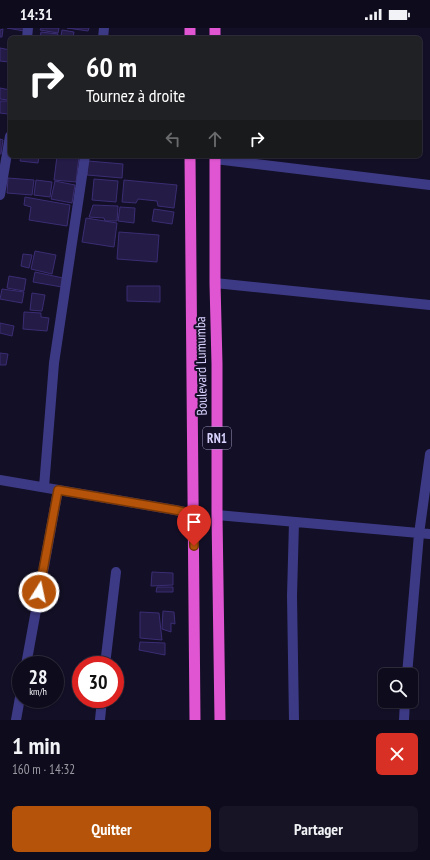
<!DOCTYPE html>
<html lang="fr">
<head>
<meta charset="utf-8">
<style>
	:root { --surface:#0e0b1c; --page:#171425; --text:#f1f3f6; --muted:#9b9ba3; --line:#2e2b3b; --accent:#b45309 }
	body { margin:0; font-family:"PT Sans Narrow",sans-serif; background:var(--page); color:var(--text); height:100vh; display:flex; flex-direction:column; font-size:15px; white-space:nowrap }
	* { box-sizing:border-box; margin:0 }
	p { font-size:13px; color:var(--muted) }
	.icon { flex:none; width:22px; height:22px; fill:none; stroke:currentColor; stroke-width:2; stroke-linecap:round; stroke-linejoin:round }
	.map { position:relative; height:692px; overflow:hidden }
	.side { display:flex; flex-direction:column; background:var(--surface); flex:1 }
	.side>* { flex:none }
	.guide { position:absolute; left:8px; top:8px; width:414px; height:122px; border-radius:6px; box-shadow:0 1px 3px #0004,0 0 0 1px var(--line); background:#202124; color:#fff; overflow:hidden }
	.controls { position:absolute; left:378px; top:640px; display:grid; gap:8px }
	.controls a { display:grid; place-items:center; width:40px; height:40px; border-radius:6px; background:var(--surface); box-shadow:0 1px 3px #0004,0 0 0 1px var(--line); font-size:20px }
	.speed { position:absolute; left:12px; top:628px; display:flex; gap:8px; font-size:20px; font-weight:700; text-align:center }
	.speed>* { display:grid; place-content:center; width:52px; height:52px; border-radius:50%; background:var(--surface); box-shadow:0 1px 3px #0004,0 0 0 1px var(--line); line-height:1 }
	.speed small { font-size:10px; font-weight:400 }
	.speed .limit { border:6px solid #d22; background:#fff; color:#111 }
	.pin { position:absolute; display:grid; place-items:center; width:34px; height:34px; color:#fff; margin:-41px -17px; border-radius:50% 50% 50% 0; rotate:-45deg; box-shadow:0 0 4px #0007 }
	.pin .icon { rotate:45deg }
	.me { position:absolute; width:44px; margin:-22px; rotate:10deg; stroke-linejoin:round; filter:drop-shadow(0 0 3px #0008) }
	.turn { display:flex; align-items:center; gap:14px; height:84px; padding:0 12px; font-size:18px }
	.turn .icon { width:52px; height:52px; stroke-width:2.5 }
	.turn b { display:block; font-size:28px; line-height:34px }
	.lanes { display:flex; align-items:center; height:38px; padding:0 12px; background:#0003; justify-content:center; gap:20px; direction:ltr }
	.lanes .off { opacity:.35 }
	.round { display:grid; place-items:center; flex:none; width:42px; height:42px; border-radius:6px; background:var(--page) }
	.headline { display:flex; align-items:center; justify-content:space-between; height:68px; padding:0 12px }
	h1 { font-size:24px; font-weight:800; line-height:30px }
	.primary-button { display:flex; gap:8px; margin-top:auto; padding:8px 12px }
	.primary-button a { flex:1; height:46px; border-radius:6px; background:var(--accent); color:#fff; font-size:16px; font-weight:800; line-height:46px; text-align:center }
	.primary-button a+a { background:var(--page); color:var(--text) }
	.status { display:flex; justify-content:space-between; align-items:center; height:28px; padding:0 20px; background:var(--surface); direction:ltr }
	.status svg { height:11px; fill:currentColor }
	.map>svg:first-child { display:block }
</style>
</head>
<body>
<div class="status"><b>14:31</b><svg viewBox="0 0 49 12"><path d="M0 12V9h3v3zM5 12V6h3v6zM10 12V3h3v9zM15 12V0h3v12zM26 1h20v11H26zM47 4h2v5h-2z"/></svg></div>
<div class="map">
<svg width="430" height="692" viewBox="0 0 430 692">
	<rect width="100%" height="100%" fill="#130f26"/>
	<!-- building -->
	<path fill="#241b47" stroke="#3b2d73" d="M7 0H25L24 3Z
		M41 0H59L58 5 40 2Z
		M67 0H89L88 3Z
		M3 1 2 9H0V2Z
		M62 2 74 4 73 10 61 8Z
		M41 4 58 6 57 10H40Z
		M0 20 10 22 9 34 0 33Z
		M0 60 10 62 8 72 0 71Z
		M0 73H8V86L0 85Z
		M0 111 3 112 1 126H0Z
		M21 128H39L38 135 20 133Z
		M57 128H79L76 154 54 152Z
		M88 133 123 136 122 150 87 147Z
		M8 150 34 152 32 167 7 165Z
		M94 151 118 153 116 174 92 172Z
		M36 152 52 154 50 169 34 167Z
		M124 152 177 157 174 180 158 178 157 173 138 171 136 175 122 174Z
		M55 153 75 157 72 175 51 171Z
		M25 169 70 177 67 198 29 192 31 179 24 177Z
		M93 177 118 178 117 193H105L104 190 89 189Z
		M120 179 135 180 134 195 118 193Z
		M154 181 174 184 172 196 152 193Z
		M86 190 117 195 114 219 82 214Z
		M119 204 159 207 157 234 117 231Z
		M35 223 56 227 52 246 31 241Z
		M23 226 32 227 29 240 21 238Z
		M35 244 63 250 62 259 33 254Z
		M9 248 26 251 24 263 7 260Z
		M127 258H160V274L127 273Z
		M2 261 24 264 22 275 0 271Z
		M32 265 45 267 42 283 30 282Z
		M24 284 41 285V289L49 290 47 303 23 301Z
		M0 295 14 298 12 308 0 305Z
		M0 325 8 326 6 337H0Z
		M152 544 173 545V557L151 558Z
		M157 559H173V564H156Z
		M163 583 174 584 175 596 171 595V604L162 601Z
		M140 584 159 585 162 612 140 610Z
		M140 614 165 615V627L139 622Z"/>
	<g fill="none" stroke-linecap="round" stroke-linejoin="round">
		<!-- minor -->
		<path stroke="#3d3a85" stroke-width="10" d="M27 10 28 0
			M103 10 104 0
			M215 131 430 157
			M0 167 10 108
			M215 255 430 277
			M0 452 175 482 194 486
			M44 459 54 335 85 128
			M217 487 430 506
			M294 494 292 568 294 692
			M26 637 58 462
			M105 637 116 544
			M407 647 419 506 430 426
			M16 692 21 664
			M100 692 102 671
			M404 692 405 673"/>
		<!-- trunk -->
		<path stroke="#e055d1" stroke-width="11" d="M190 0V10
			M215 10V0
			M190 128 195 692
			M215 128V255L217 336V487L220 692"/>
	</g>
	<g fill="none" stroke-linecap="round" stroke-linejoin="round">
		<!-- route casing -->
		<g stroke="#753606" stroke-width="10">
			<path id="route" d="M39 564 58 462 175 482 194 486V518"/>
		</g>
		<!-- route -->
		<use href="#route" stroke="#b45309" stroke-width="7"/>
	</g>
	<g text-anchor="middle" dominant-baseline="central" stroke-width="4" stroke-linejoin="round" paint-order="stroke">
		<!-- shield labels -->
		<rect fill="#130f26" stroke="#9e99be" stroke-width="1" x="203" y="399" width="28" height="22" rx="3"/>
		<g font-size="13" font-weight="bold" fill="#d9d4ff">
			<text x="217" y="410">RN1</text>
		</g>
		<!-- street labels -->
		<g font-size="14" fill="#d9d4ff" stroke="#130f26">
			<text transform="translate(201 338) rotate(-91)">Boulevard Lumumba</text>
		</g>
	</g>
</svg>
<div class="controls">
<a><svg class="icon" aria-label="search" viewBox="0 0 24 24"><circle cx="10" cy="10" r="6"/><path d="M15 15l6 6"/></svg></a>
</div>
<div class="speed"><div>28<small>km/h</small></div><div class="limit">30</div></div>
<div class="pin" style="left:194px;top:518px;background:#d93025"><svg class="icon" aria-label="arrive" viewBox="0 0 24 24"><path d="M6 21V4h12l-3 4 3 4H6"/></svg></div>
<svg class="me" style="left:39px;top:564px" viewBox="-20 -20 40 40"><circle r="17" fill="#b45309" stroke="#fff" stroke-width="3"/><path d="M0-11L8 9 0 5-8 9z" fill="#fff"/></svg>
<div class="guide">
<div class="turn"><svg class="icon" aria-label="right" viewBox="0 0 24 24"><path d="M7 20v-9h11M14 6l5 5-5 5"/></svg><div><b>60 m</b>Tournez à droite</div></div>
<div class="lanes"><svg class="icon off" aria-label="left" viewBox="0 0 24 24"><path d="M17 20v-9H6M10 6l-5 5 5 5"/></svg><svg class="icon off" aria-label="ahead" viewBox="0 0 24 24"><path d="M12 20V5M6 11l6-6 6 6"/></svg><svg class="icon" aria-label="right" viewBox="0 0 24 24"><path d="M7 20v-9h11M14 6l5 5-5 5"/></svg></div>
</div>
</div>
<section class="side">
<div class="headline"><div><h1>1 min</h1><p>160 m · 14:32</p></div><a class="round" style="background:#d93025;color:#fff"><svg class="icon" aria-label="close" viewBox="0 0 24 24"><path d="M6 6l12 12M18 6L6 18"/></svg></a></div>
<div class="primary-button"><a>Quitter</a><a>Partager</a></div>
</section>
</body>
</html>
